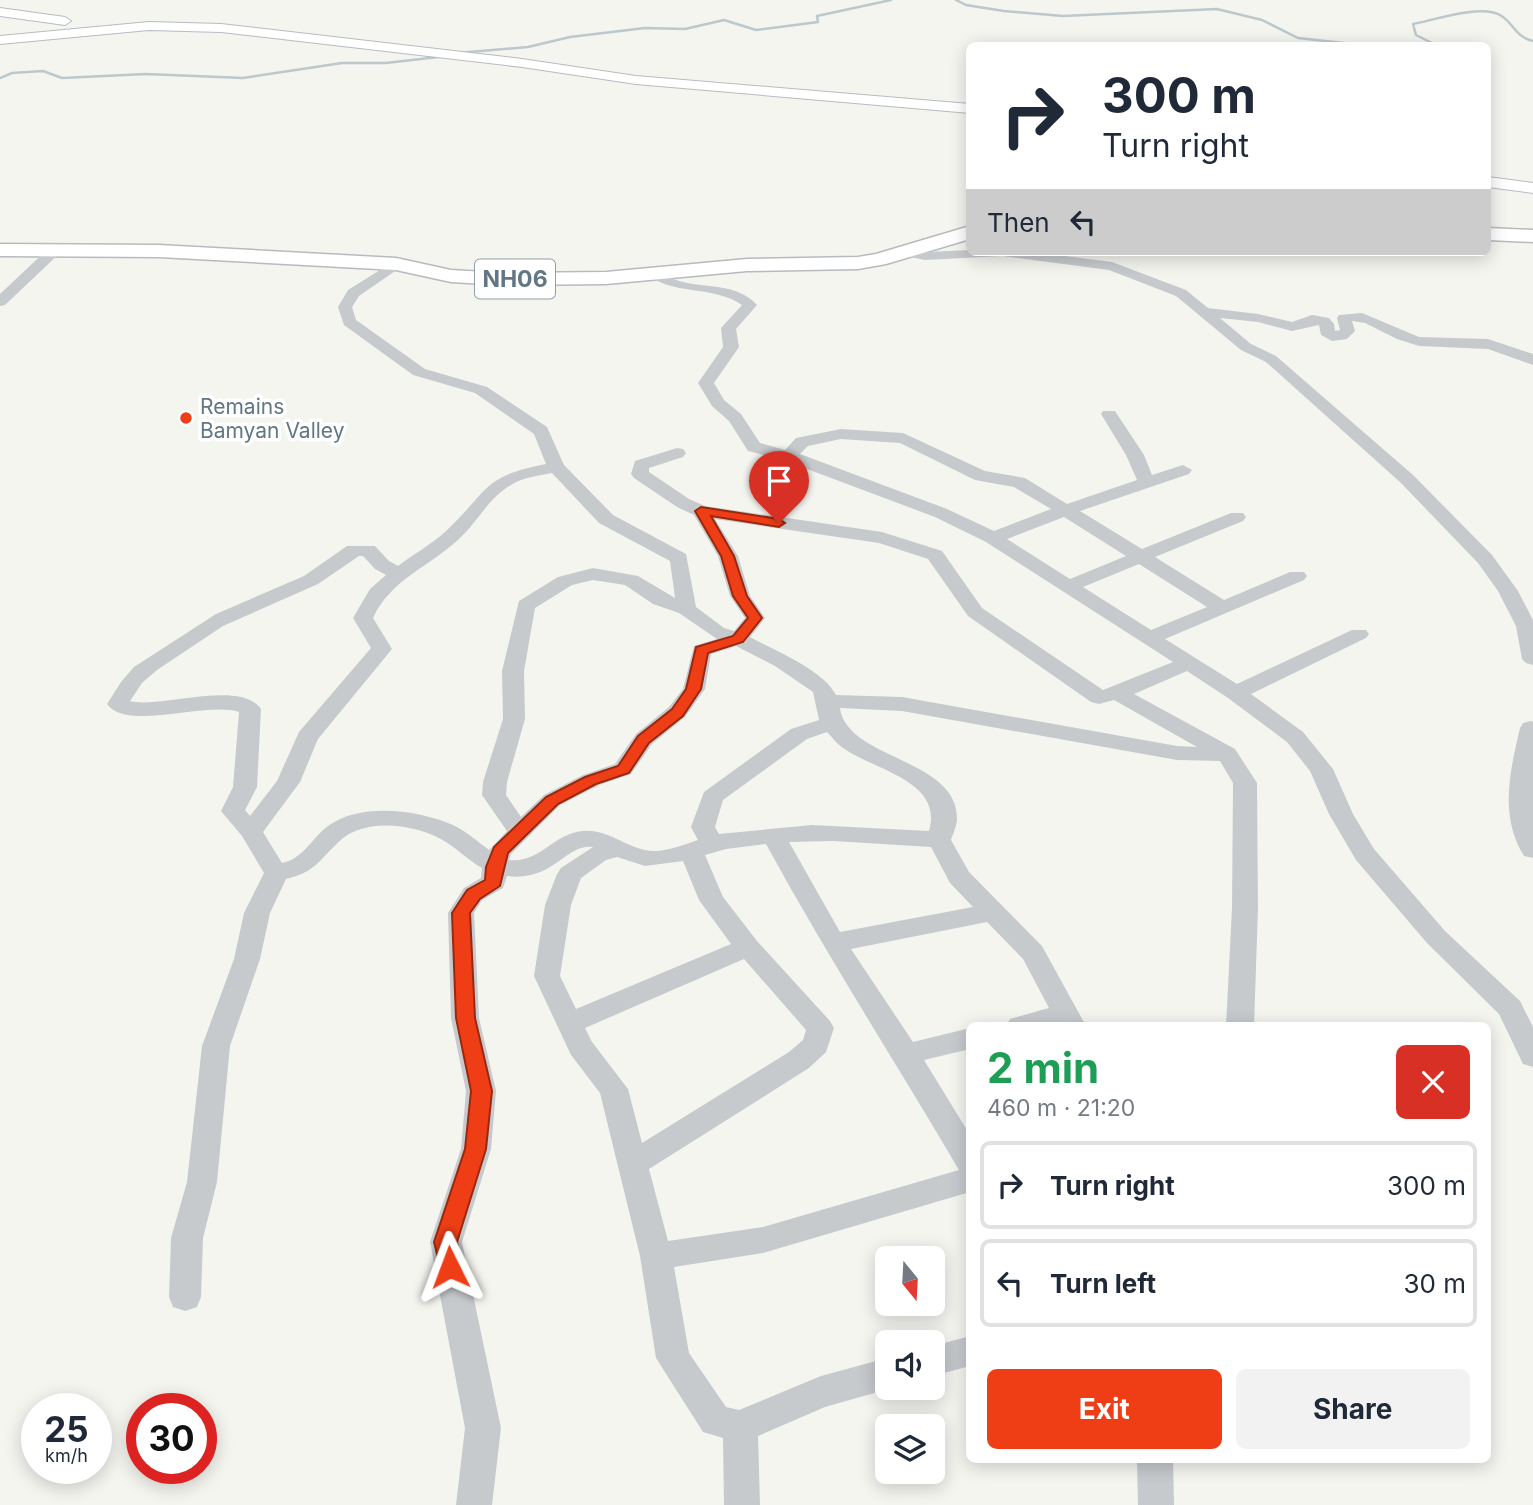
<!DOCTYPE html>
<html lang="en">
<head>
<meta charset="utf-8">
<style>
	:root { --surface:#fff; --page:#f2f2f3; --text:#1f2937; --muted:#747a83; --line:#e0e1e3; --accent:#ef3e16 }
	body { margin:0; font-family:Inter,sans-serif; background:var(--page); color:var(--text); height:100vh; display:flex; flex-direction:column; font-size:26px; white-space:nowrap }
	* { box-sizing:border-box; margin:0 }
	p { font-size:23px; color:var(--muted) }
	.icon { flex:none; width:38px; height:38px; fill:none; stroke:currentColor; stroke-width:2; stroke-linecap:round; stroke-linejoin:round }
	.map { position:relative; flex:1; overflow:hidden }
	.drawer { position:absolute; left:966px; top:1022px; width:525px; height:441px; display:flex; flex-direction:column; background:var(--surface); border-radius:10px; box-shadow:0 4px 18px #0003 }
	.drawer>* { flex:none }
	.banner { position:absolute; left:966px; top:42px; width:525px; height:214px; border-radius:10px; box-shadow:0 4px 18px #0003; background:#fff; color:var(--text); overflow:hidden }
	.needle { width:46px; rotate:162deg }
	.buttons { position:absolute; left:875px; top:1246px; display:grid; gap:14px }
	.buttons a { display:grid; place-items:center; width:70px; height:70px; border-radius:10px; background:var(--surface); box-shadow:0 4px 18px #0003; font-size:35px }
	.speed { position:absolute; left:21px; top:1393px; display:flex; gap:14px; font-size:35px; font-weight:700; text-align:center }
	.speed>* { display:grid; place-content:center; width:91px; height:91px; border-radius:50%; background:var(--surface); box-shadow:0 4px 18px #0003; line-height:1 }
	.speed small { font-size:18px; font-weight:400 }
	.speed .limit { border:10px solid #d22; background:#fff; color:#111 }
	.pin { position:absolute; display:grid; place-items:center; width:60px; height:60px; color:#fff; margin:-72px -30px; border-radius:50% 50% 50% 0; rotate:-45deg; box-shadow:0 0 7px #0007 }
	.pin .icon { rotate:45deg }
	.me { position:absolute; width:77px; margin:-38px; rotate:357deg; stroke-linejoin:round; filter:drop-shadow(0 0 5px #0008) }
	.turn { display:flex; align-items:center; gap:24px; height:147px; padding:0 21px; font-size:32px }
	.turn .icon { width:91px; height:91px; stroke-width:2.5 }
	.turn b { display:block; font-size:49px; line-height:60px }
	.then { display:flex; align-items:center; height:66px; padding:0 21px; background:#0003; gap:14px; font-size:26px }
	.round { display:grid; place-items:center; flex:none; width:74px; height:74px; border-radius:10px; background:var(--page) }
	.head { display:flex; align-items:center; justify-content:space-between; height:119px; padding:0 21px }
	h1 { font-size:42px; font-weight:700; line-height:52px; color:#1e9e55 }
	.primary-button { display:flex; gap:14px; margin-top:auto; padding:14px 21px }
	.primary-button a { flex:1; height:80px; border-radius:10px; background:var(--accent); color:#fff; font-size:28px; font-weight:700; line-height:80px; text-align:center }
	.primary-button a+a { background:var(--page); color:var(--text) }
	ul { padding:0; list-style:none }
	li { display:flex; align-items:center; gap:21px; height:88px; margin:0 14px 10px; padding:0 7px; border:4px solid var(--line); border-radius:10px }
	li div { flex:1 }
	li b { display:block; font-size:26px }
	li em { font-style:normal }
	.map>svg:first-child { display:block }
</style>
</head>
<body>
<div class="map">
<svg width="1533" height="1505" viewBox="0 0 1533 1505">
	<rect width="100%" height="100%" fill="#f5f5f0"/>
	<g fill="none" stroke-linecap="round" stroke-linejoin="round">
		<!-- stream -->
		<path stroke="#bbc8cc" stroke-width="2.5" d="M956 0 966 5 1004 11 1063 16 1217 9 1262 20 1298 38 1371 46
			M1438 46 1416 35 1413 24C1434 20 1481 4 1500 15 1514 23 1515 37 1533 41
			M457 53 528 47 570 37 645 28 685 29 724 20 756 30 818 22 817 16 891 0
			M0 78 12 73 43 71 62 78 146 74 243 78 342 63H386L447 56"/>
		<!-- secondary casing -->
		<g stroke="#b6bcc0" stroke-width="2">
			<path id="secondary" d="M0 8 65 17 71 21 65 25 0 16Z
				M149 22 221 24 522 59 636 76 970 104V113L636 84 522 67 221 32 149 30 0 44V36Z
				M1488 177 1533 183V193L1488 187Z"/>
		</g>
		<!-- primary casing -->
		<g stroke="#b7bbbe" stroke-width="3">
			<path id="primary" d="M970 226V239L886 264 858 269 747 271 606 284 502 285 451 282 396 270 159 257 0 256V244L159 245 396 258 451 270 502 273 606 272 747 259 858 257 876 254Z
				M1488 228 1533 230V242L1488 240Z"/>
		</g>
		<!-- street -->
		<path fill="#c7cacd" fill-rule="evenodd" d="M56 245 63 249 61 252 5 305 0 306V294L51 246Z
			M905 248 925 252 970 250V252H1034L1112 262 1186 290 1208 308 1258 314 1292 322 1312 315 1329 318 1334 324 1335 331 1340 330 1337 318 1339 315 1362 313 1419 337 1488 339 1533 354V365L1488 349 1419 346 1397 339 1365 323 1352 321 1355 331 1347 339 1332 341 1321 335 1319 325 1292 331 1258 322 1220 318 1251 344 1276 356 1413 475 1492 555 1518 591 1533 620V665L1526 663 1522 659 1516 626 1498 591 1478 563 1401 483 1266 362 1241 350 1176 296 1109 270 1002 256 925 260 900 255 898 252Z
			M396 260 403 264 401 267 359 296 352 307 356 320 425 369 487 387 547 427 564 465 613 515 686 554 696 607 724 628 734 631 745 618 730 596 718 556 694 515 677 507 634 478 631 474 635 461 677 448 683 449 686 453 683 457 649 468V472L689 499 705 506 882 532 942 551 982 608 1103 690 1173 662 986 542 935 517 783 460 748 451 729 421 712 406 698 383 723 347 721 328 742 305C715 286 678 295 650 277V271C661 269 667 276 676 280 703 289 737 282 757 305L736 329 739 347 714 383 724 400 741 414 760 443 785 450 796 438 841 429 903 433 985 471 1025 478 1067 504 1137 480 1126 455 1101 414 1103 411H1115L1144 455 1152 475 1183 465 1192 470 1189 474 1080 511 1142 549 1231 513H1243L1246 517 1243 521 1155 557 1224 600 1290 572H1304L1307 576 1304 580 1165 639 1237 684 1352 630H1366L1369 634 1366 638 1251 694 1303 732 1333 769 1353 814 1374 849 1445 931 1520 1001 1533 1027V1067L1523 1064 1499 1014 1427 943 1356 860 1329 814 1310 771 1287 742 1228 698 1187 671 1134 694 1235 749 1257 783 1258 908 1254 1026H1226L1232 908 1233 783 1220 761 1177 760 902 711 840 708C847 760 958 758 957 819 957 825 953 834 951 840L969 872 1042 946 1086 1026H1006L1010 1019 1049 1008 1023 959 987 922 851 949 913 1042 970 1028V1049L924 1060 970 1135V1192L763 1253 674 1267 689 1353 726 1407 739 1410 821 1376 887 1358V1388H892L825 1407 758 1436 760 1505H724L723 1438 703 1432 656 1358 640 1256 600 1093 571 1055 534 976 545 905 557 874 561 868 593 847C564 844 554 882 507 876L503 888 482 900 474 913 479 1018 496 1091 491 1149 462 1242 501 1428 492 1505H456L465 1428 430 1242 461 1149 466 1091 451 1018 448 913 464 888 481 878 482 868C469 861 459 850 446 842 419 825 369 817 342 839 320 858 317 872 286 879L270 913 260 959 230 1046 217 1182 203 1238 201 1297 197 1307 185 1311 173 1307 169 1297 171 1238 187 1182 202 1046 234 959 244 913 264 873 242 836 221 811 233 787 239 712C206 701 127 732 107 704L121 682 134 667 216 614 304 576 347 546H375L389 561 398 566C414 554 432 544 446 531 490 490 480 477 546 464L534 434 475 393 413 375 344 325 338 307 348 290ZM841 439 900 443 975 480 1014 487 1051 509 994 531 947 509 800 454 808 446ZM552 473 599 523 670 561 675 598 638 576 593 568 558 577 519 601 502 671 503 719 483 782 482 795 507 831 489 850C477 841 466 831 453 825 418 810 361 802 328 826 312 838 303 859 282 863L263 832 300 782 318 739 392 649 373 618C391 578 434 565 463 535 479 519 490 497 511 485 523 477 538 476 552 473ZM1064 517 1126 556 1070 579 1007 539ZM715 519 879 543 928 559 968 616 1091 702 1099 704 1114 700 1197 747 1177 746 902 697 836 695C824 670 774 650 750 637L765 618 750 596 738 556ZM359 556H363L375 569 386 575 370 589 353 618 371 648 299 732 277 781 250 816 245 810 257 787 261 709C240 679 161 709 130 701L142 683 157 670 223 626 318 584ZM1139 564 1207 607 1151 630 1083 587ZM593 580 625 585 653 604 679 613 717 639 694 646 683 689 669 707 636 734 615 764 583 775 544 795 521 817 506 795 507 782 525 719 524 671 535 608 572 585ZM736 646 775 666 813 692 819 720 791 729 704 792 691 827 698 840C682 845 663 854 645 850 624 846 607 829 583 831 552 834 541 863 509 860L511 854 560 805 599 785 631 774 652 744 685 717 705 689 711 654ZM827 732C832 737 837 744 843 748 874 770 944 781 929 831L812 825 719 834 715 827 723 800 807 739ZM833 841 931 847 950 883 973 907 840 932 789 842ZM766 844C827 956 895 1061 959 1170L763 1227 668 1241 649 1169 809 1068 826 1052 834 1028 830 1021 757 941 723 897 705 855 726 849ZM617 857 645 866 683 861 699 900 731 944 576 1009 560 976 571 905 581 878 606 860ZM744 959 806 1030 803 1040 789 1052 642 1143 628 1089 592 1042 585 1028Z
			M1531 721 1533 722V858L1524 856C1499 816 1510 771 1520 728L1523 723Z
			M970 1336V1366L933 1376V1346Z
			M1137 1460H1173L1174 1505H1138Z"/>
		<!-- secondary -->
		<use href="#secondary" fill="#fff" fill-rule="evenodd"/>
		<!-- primary -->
		<use href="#primary" fill="#fff" fill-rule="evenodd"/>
	</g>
	<!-- route -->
	<path fill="#ef3e16" stroke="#9b280e" stroke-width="2" d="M701 507 779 519 785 523 779 527 711 516 734 556 747 596 762 618 743 642 708 653 701 689 683 716 649 743 629 773 596 784 558 804 508 853 500 886 480 899 470 913 475 1018 492 1091 486 1149 457 1242 462 1267 458 1274 450 1277 442 1274 434 1242 465 1149 471 1091 456 1018 452 913 467 890 485 880 486 867 494 847 546 797 585 777 618 766 638 736 672 709 686 689 696 647 733 636 748 618 733 596 721 556 695 511Z"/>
	<!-- markers -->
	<circle fill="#ef3e16" stroke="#fff" stroke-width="2.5" cx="186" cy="418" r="7"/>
	<g text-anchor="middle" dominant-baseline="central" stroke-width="7" stroke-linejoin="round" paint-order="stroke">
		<!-- far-poi labels -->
		<g font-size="21" fill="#627684" stroke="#fff" text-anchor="start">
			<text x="200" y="406">Remains<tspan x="200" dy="24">Bamyan Valley</tspan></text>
		</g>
		<!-- shield labels -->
		<rect fill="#fff" stroke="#919fa9" stroke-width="2" x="475" y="259.5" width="80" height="39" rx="5"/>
		<g font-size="23" font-weight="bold" fill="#627684">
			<text x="515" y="279">NH06</text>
		</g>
	</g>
</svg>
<div class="buttons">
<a><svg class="needle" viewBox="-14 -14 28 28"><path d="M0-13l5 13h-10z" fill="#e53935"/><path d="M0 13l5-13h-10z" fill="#747a83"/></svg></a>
<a><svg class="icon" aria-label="sound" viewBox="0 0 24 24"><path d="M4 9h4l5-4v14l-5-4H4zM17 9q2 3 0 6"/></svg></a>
<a><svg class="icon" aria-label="layers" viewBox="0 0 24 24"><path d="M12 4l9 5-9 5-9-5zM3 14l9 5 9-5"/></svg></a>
</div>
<div class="speed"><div>25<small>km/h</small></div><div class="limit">30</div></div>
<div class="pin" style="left:779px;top:523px;background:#d93025"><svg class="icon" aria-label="arrive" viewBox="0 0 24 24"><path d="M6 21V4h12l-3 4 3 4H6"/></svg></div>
<svg class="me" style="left:450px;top:1267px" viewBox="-20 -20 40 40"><path d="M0-17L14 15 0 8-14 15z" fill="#ef3e16" stroke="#fff" stroke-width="4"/></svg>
<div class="banner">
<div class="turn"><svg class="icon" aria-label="right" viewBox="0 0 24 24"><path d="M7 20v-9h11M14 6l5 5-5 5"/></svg><div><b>300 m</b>Turn right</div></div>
<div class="then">Then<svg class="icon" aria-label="left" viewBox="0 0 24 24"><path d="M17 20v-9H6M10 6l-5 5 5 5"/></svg></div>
</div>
<section class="drawer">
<div class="head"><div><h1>2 min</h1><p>460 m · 21:20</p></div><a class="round" style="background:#d93025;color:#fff"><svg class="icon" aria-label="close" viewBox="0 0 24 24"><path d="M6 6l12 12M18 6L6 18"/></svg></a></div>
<ul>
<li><svg class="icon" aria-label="right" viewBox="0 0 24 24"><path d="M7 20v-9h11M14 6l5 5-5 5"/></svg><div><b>Turn right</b></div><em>300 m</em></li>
<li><svg class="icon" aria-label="left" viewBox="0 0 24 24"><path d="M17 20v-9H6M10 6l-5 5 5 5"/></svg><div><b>Turn left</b></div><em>30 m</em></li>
</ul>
<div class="primary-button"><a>Exit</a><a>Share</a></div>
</section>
</div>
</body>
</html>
